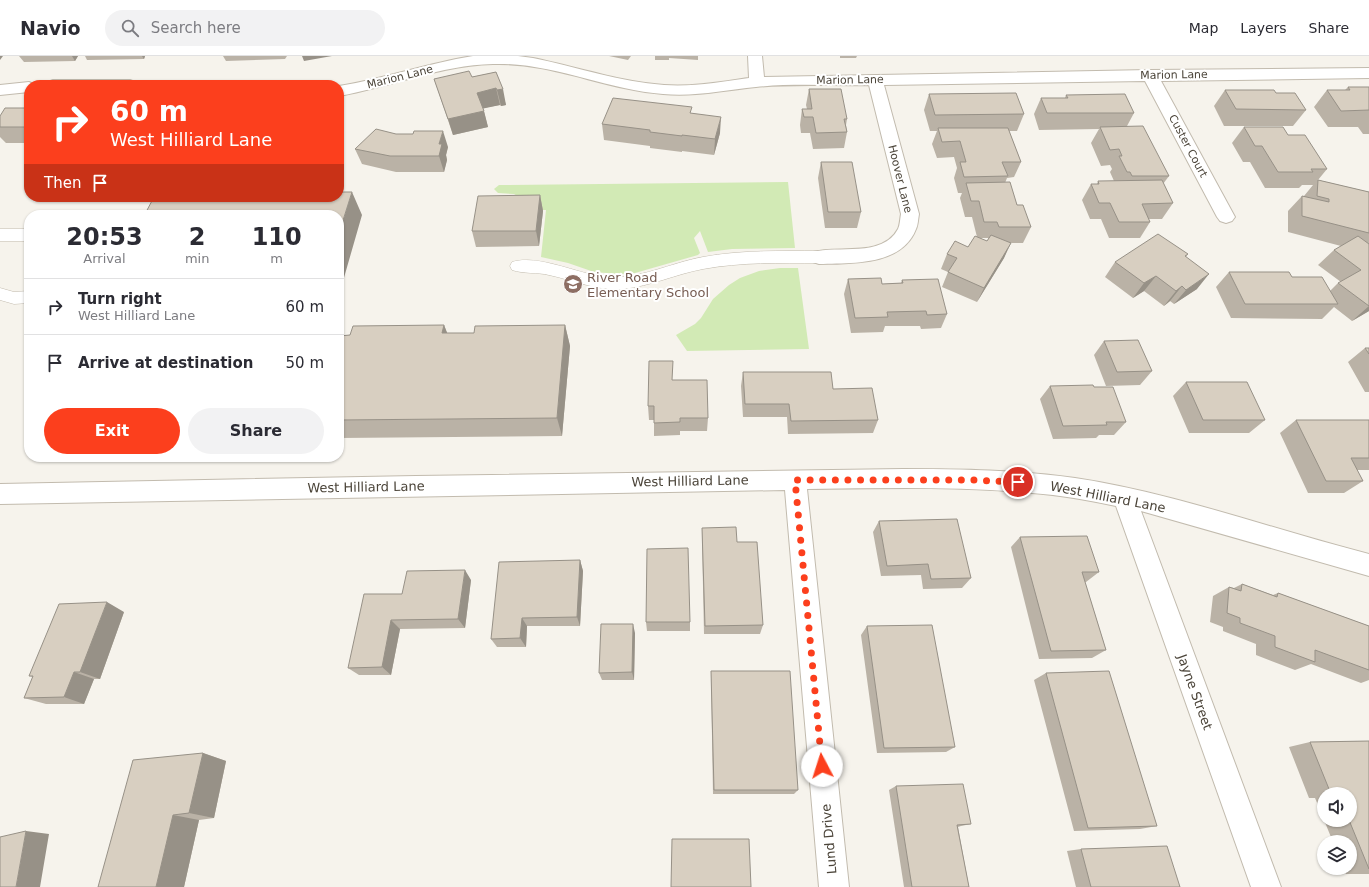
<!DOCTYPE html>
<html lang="en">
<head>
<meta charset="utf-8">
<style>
	:root { --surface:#fff; --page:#f2f2f3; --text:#2b2b33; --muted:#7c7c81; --line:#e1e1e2; --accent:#fc3f1d }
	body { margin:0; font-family:"DejaVu Sans",sans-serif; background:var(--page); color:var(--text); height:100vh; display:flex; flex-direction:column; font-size:15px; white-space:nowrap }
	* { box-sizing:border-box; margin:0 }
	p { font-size:13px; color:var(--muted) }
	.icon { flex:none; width:22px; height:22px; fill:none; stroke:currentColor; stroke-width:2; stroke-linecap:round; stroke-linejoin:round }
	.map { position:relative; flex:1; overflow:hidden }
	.panel { position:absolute; left:24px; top:154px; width:320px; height:252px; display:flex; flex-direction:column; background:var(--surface); border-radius:16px; box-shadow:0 1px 3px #0004 }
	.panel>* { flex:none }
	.top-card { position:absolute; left:24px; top:24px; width:320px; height:122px; border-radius:16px; box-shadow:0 1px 3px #0004; background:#fc3f1d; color:#fff; overflow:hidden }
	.fabs { position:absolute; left:1317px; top:731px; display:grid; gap:8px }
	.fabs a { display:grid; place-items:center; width:40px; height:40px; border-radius:50%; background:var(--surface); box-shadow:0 1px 3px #0004; font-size:20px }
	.pin { position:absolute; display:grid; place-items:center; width:34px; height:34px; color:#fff; margin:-17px; border:2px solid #fff; border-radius:50%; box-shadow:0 1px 4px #0007 }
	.me { position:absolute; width:44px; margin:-22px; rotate:355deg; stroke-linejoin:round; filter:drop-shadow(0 0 3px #0008) }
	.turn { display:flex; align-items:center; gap:14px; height:84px; padding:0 20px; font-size:18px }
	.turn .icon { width:52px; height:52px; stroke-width:2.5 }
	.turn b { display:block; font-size:28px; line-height:34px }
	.then { display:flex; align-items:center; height:38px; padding:0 20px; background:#0003; gap:8px; font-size:15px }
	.eta { display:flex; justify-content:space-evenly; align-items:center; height:68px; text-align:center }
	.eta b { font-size:24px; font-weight:700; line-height:28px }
	.cta { display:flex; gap:8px; margin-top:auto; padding:8px 20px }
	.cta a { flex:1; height:46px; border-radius:24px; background:var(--accent); color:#fff; font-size:16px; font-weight:700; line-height:46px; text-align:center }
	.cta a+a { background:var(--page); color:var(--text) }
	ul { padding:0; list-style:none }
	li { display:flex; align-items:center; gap:12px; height:56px; padding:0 20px; border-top:1px solid var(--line) }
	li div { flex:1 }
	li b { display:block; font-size:15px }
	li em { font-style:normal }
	header { display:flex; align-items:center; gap:24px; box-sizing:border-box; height:56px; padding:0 20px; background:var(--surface); border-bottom:1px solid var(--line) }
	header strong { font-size:19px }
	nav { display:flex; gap:22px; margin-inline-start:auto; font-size:14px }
	.search { width:280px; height:36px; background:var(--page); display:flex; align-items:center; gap:10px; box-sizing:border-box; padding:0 14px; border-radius:22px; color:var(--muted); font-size:15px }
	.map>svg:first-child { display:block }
</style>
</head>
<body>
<header>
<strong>Navio</strong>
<div class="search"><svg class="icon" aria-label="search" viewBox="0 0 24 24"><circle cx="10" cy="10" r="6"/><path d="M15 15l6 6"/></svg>Search here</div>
<nav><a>Map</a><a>Layers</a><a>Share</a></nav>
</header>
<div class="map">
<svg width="1369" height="831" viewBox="0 0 1369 831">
	<rect width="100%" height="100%" fill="#f6f3ec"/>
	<!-- green -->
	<path fill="#d2eab5" d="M788 126 795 192 732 193 708 196 700 175 694 182 700 197 698 199 635 217 619 218 594 216 568 207 541 201 546 154H540L514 138 498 137 494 133 499 129Z
		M780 212H798L809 293 687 295 676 279 695 268 701 262 713 243 729 229 740 222 759 215Z"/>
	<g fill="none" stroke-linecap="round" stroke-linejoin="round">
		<!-- service casing -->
		<g stroke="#c2bbae" stroke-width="1">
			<path id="service" d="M0 173H29V185H0Z
				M819 195 825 197 827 201 825 205 819 207C780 207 741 206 703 213 676 218 651 230 623 233 597 235 573 224 549 219 537 216 524 218 512 214L510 210 512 206C538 198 578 218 605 221 639 224 670 207 703 201 741 194 780 195 819 195Z
				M0 232 14 236 29 235V247L14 248 0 244Z"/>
		</g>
		<!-- minor casing -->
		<g stroke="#c2bbae" stroke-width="2">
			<path id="minor" d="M473 0H518L533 2C577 11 620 26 664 29 693 31 721 26 749 22L748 0H762L764 21 1150 14 1369 12V22L1161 25 1235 161 1232 165 1226 167 1220 165 1217 161 1145 25 884 29 919 158C918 163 918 169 916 173 902 210 851 207 819 208L813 206 810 201 813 196C837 189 883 202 898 173 900 169 900 163 901 158L869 29C832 30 792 27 756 31 725 34 695 41 663 38 606 34 551 6 493 8 441 9 390 31 339 40V30C384 23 428 7 473 0Z
				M53 24H130L135 26 138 29H45L48 26Z
				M29 26 35 29H29V36L0 39V29Z
				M903 413C961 413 1018 414 1075 422 1175 437 1271 473 1369 498V520L1141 455 1281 831H1251L1116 450C1088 444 1060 439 1032 437 957 430 882 432 807 433L849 831H819L785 434 0 448V428L416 420Z"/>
		</g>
		<!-- service -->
		<use href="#service" fill="#fff" fill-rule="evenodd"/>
		<!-- minor -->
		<use href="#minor" fill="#fff" fill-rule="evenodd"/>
	</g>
	<!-- wall -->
	<path fill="#bab2a6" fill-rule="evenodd" d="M19 0H78L75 5 24 6Z
		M85 0H145L144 3 87 4Z
		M223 0H287L285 3 226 5Z
		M609 0H631L628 4Z
		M655 0H698V4L669 2V4H655Z
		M840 0H857L856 2H840Z
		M496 16 506 49 501 50 500 49 483 52 488 71 453 79 434 23 472 21Z
		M1348 31H1369V78H1363L1358 71H1328L1314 51 1327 34H1345Z
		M809 33 847 63 846 69 847 76 844 92 813 93 810 77H801L800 69 802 53H807L806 49Z
		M1225 34 1306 54 1293 70H1224L1214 50Z
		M929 38 1024 58 1017 75H1009L1021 106 1014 121 1007 122 1005 127 1017 149 1031 171 1023 187H1010L1004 202 977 246 942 231 948 216 941 213 947 198 968 191 977 181 972 161H965L960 142 962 137H958L954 122 957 112 954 101 937 102 932 88 937 75H930L924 54ZM980 182H989L987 185Z
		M1066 39 1134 57 1127 70 1169 120 1163 128 1173 147 1162 163H1149L1150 166 1140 182H1109L1101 163H1090L1082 144 1091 128H1097L1098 125H1114L1110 116 1112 113 1110 109 1101 110 1091 87 1099 73 1039 74 1034 58 1041 42H1065Z
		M29 52V87H6L0 81V60Z
		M692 58 720 77 714 99 682 95V96L650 92V90L604 84 602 68Z
		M1244 71 1288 79 1327 113 1318 124 1369 136V255L1352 265 1334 251 1322 263 1231 262 1216 231 1229 216 1292 221 1330 235 1338 227 1341 226 1318 209 1334 194 1341 190 1288 176V155L1302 140H1304L1313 129H1302L1299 132H1265L1250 106H1243L1232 87Z
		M448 91 446 99 447 104 444 116H396L362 108 355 93Z
		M821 106 861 156 857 172H825L818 122Z
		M540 139 543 155 539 190 476 191 472 175Z
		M145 158 362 159H145Z
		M1188 198 1186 201 1197 233 1174 248 1170 245 1164 250 1144 235 1133 242 1105 221 1115 206Z
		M848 223 882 228 901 227 902 224 947 258 941 272 921 273 920 270H885L883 276 851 277 844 238Z
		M444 269 447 277H474L565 269 570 290 562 380 339 382V280L350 279Z
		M1104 285 1152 315 1140 329 1106 330 1094 299Z
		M1365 292H1369V336H1365L1348 306Z
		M743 316 878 364 873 377 788 378 787 361H743L741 330Z
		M673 324 708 362 707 375H680V379L654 380V364H649L648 350Z
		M1186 326 1265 364 1249 377H1189L1173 340Z
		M1050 330 1094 331 1126 366 1114 379H1099L1096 382 1053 383 1040 343Z
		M1296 364H1369V414H1357L1363 425 1344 437H1308L1280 377Z
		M879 465 971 522 962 532 923 533 921 519 881 520 873 476Z
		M702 472 737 486 763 569 760 578H704L702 483Z
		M1020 481 1099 516 1086 526H1085L1106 594 1092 602 1039 603 1011 491Z
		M580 504 583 515 580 570H527L526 591H497L491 583Z
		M471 524 465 572 400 573 391 619H359L348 612 402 538Z
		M1242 528 1273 539 1278 537 1369 570V624L1361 627 1311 608 1295 614 1256 599V588L1223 575V571L1210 566 1213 540 1229 531 1234 532Z
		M124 556 100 623H94L84 648H46L24 642 33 621 29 620Z
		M646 566H690V575H647Z
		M867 570 955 691 946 696 877 697 861 579Z
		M635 577 634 624H602L599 617Z
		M711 615 798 734 794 738H713L711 622Z
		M1046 617 1157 770 1140 773 1074 775 1034 624Z
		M1369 685V818H1346L1343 812H1350V786H1333L1324 764H1350V738H1324V763L1315 742H1309L1289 691 1310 686Z
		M203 697 226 705 214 762 199 764 184 831H98Z
		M896 730 971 768 961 770 958 771 969 831H904L889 734Z
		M1081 793 1180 831H1076L1067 795Z"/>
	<!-- shaded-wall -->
	<path fill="#979187" d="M0 0H3L0 4Z
		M72 0H78L75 5Z
		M142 0H145L144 3Z
		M302 0H332L304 5Z
		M496 32 500 49 481 53 477 37Z
		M503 33 506 49 501 50 497 34Z
		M484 55 488 71 453 79 448 63Z
		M721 61 720 77 714 99 715 83Z
		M443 75 448 91 446 99 447 104 444 116 439 100V88Z
		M352 136 362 159 339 239V177Z
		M540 139 543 155 539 190 536 175Z
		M1011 187 1004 202 977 246 984 232Z
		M1209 218 1197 233 1174 248 1186 234Z
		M1156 220 1144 235 1133 242 1144 227Z
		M1182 230 1170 245 1164 250 1176 235Z
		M1369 250V255L1352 265Z
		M444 269 452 289 442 277Z
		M565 269 570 290 562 380 557 362Z
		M580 504 583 515 580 570 577 561Z
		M465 514 471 524 465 572 458 563Z
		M107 546 124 556 100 623 80 616Z
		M522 562 527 570 526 591 520 582Z
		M391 564 400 573 391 619 382 611Z
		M633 568 635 577 634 624 632 616Z
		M74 616 94 623 84 648 64 641Z
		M203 697 226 705 214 762 189 757Z
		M173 759 199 764 184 831H156Z
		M26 775 49 778 40 831H16Z"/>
	<!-- building -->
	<path fill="#d8cfc1" stroke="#979187" d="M469 15 472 21 496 16 503 33 497 34 496 32 477 37 484 55 448 63 434 23Z
		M1348 31H1369V54L1341 55 1327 34H1350Z
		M809 33H841L847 63H844L847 76 816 77 813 61H804L802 53H812Z
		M1225 34H1274L1276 37H1295L1306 54 1236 53Z
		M1016 37 1024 58 935 59 929 38Z
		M1125 38 1134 57H1047L1041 42H1068L1066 39Z
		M613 42 692 51 690 57 721 61 715 83 682 79V80L650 76V74L602 68Z
		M5 52H29V71H0V60Z
		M1143 70 1169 120H1132L1130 116H1127L1119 100H1122L1119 93 1110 94 1100 71Z
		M1244 71H1283L1288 79H1305L1327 113H1311L1313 116H1278L1262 90H1255Z
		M938 72H1008L1021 106H1002L1008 120 964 121 960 106H966L960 85 942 86Z
		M376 73 396 78H413L414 75H443L439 88H442L439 100H390L355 93Z
		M821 106H852L861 156H828Z
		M1162 124 1173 147 1142 148 1150 166H1119L1110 147H1099L1091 128H1099L1098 125Z
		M1318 124 1369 136V177L1302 160V140L1329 146V143L1317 140Z
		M1010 126 1017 149H1023L1031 171H999L997 166H984L979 145H971L966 127Z
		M339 136H352L339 177V159H166V158H145L154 141H339Z
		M540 139 536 175H472L478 140Z
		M1158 178 1188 198 1185 200 1209 218 1186 234 1182 230 1176 235 1156 220 1144 227 1115 206Z
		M991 179 1011 187 984 232 948 216 957 202 947 198 955 185 968 191 975 180 987 185Z
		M1358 180 1369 188V250L1338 227 1361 214 1334 194Z
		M1229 216H1289L1292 221H1322L1338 248H1245Z
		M881 222 882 228 903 227 902 224 938 223 947 258 927 259 926 255 887 256 888 261 855 262 848 223Z
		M444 269 442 277H474L475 270 565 269 557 362 339 364V280L350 279 353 270Z
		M1138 284 1152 315 1117 316 1104 285Z
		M1365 292H1369V298Z
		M649 305H673L672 324H707L708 362H680V366L654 367V350H648Z
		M743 316H831L833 333 872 332 878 364 791 365 789 348H745Z
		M1186 326H1247L1265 364H1203Z
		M1093 329 1094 331H1113L1126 366H1106L1107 369 1063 370 1050 330Z
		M1296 364H1369V402H1351L1363 425H1326Z
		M957 463 971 522 931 523 928 508 887 510 879 465Z
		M736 471 737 486H757L763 569 705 570 702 472Z
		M1087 480 1099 516H1082L1106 594 1051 595 1020 481Z
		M688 492 690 566H646L647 493Z
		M580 504 577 561 522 562 520 582 491 583 499 506Z
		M465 514 458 563 391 564 382 611 348 612 364 538H402L407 515Z
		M1242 528 1277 541 1278 537 1369 570V614L1315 594V606L1275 591V580L1240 567V562L1227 557 1229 531 1241 535Z
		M107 546 80 616H74L64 641 24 642 33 620H29L59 548Z
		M601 568H633L632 616 599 617Z
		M932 569 955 691 884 692 867 570Z
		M711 615H790L798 734H714Z
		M1109 615 1157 770 1088 772 1046 617Z
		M1369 685V813L1349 764H1350V738H1331L1310 686Z
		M203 697 189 757 173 759 156 831H98L133 704Z
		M963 728 971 768 957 769 969 831H912L896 730Z
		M26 775 16 831H0V781Z
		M672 783H749L751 831H671Z
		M1167 790 1180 831H1091L1081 793Z"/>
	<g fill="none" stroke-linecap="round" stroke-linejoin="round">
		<!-- route -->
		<path stroke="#fc3f1d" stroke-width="7" stroke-dasharray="0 12.6" d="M822 710 795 424H972L1018 426"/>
	</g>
	<!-- icons -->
	<defs>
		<g id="school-disc" transform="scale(1)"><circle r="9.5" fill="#8d6e63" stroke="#fff"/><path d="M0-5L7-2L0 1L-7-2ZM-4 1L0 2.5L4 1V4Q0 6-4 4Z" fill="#fff"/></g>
	</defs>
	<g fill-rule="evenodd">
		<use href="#school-disc" x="573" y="228"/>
	</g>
	<g text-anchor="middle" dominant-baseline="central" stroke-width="4" stroke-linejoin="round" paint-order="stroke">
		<!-- far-street labels -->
		<g font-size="11" fill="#4b4439" stroke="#fff">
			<text transform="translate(1174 19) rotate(-1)">Marion Lane</text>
			<text transform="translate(400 21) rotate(-14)">Marion Lane</text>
			<text transform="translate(850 24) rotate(-1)">Marion Lane</text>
			<text transform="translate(1188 90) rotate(62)">Custer Court</text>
			<text transform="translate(900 123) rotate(76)">Hoover Lane</text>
		</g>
		<!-- education labels -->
		<g font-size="13" fill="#785e54" stroke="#fff" text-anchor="start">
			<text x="587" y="221">River Road<tspan x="587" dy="15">Elementary School</tspan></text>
		</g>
		<!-- street labels -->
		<g font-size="13" fill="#4b4439" stroke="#fff">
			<text transform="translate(690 425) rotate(-1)">West Hilliard Lane</text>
			<text transform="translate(366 431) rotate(-1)">West Hilliard Lane</text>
			<text transform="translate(1108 441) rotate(11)">West Hilliard Lane</text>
			<text transform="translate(1195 636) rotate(70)">Jayne Street</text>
			<text transform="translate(829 783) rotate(-95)">Lund Drive</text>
		</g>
	</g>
</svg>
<div class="fabs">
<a><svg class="icon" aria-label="sound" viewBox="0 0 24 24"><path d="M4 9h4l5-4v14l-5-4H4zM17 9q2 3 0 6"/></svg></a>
<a><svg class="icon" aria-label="layers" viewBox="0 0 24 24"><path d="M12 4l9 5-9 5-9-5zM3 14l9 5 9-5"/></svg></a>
</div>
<div class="pin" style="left:1018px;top:426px;background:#d93025"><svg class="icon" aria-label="arrive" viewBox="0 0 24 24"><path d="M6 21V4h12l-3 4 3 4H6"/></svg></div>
<svg class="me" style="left:822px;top:710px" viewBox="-20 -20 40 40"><circle r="19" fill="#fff"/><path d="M0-13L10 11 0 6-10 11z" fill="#fc3f1d"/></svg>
<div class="top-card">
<div class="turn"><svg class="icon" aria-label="right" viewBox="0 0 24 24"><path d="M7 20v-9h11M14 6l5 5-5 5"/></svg><div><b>60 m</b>West Hilliard Lane</div></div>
<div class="then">Then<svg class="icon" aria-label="arrive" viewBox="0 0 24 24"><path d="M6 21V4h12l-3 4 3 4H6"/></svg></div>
</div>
<section class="panel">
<div class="eta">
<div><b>20:53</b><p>Arrival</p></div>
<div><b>2</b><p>min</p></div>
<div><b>110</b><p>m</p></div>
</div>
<ul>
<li><svg class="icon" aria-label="right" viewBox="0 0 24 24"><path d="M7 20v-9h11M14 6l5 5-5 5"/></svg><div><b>Turn right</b><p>West Hilliard Lane</p></div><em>60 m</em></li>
<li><svg class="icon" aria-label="arrive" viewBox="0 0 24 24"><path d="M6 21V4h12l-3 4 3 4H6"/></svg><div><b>Arrive at destination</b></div><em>50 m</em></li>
</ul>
<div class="cta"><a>Exit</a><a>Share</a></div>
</section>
</div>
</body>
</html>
